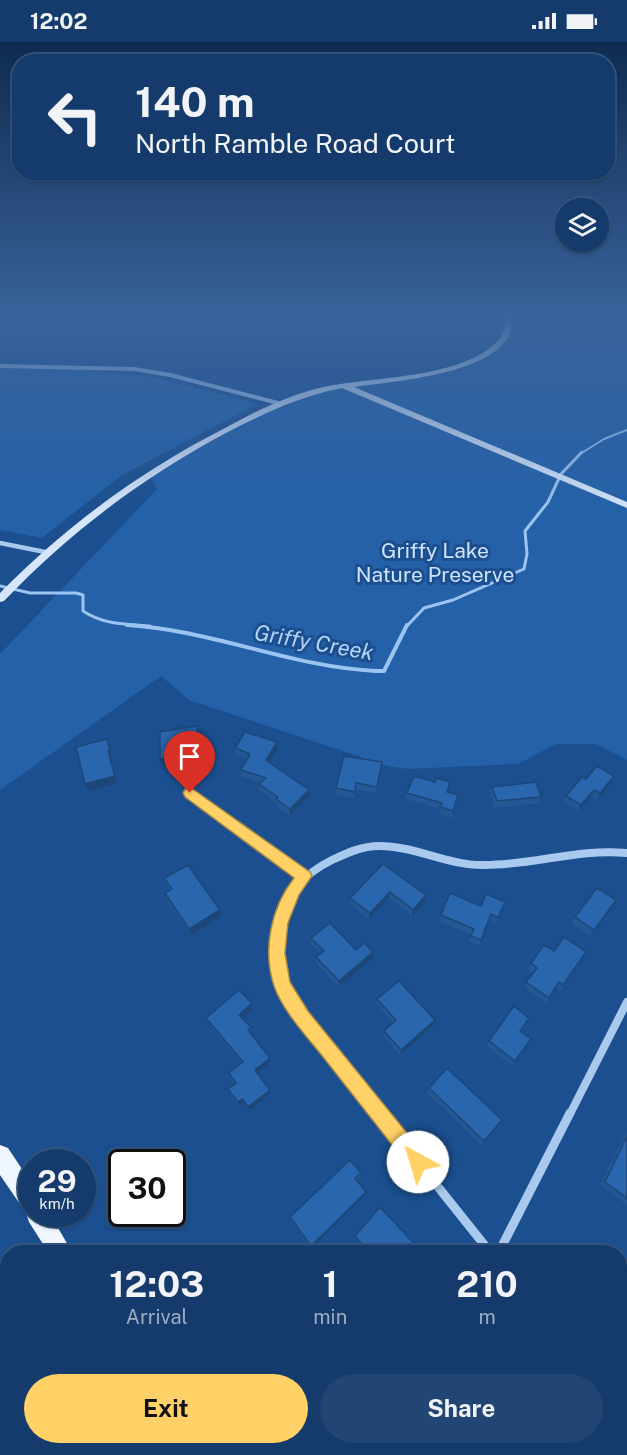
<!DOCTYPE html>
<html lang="en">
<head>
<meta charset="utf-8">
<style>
	:root { --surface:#143b6b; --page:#214673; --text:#f1f3f6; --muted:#9dadc1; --line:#33557e; --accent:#ffd166 }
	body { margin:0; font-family:"Public Sans",sans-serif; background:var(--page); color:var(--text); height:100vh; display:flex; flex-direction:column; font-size:22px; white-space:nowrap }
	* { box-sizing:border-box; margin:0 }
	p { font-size:20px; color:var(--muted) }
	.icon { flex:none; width:33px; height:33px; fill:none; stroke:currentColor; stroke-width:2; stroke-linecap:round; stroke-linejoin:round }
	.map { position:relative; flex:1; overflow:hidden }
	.sheet { position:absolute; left:0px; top:1203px; width:627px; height:210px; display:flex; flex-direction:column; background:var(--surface); border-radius:24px 24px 0 0; box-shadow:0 2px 4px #0004,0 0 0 2px var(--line) }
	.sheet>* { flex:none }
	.guide { position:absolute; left:12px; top:12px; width:603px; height:126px; border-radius:24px; box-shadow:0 2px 4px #0004,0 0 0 2px var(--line); background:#143b6b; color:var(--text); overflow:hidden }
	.fabs { position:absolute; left:555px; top:156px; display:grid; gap:12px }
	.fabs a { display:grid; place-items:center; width:54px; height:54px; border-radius:50%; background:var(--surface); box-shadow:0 2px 4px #0004,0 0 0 2px var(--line); font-size:30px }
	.speed { position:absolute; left:18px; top:1107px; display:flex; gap:12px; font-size:30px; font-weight:700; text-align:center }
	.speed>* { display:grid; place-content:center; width:78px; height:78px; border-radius:50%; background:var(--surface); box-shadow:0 2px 4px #0004,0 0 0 2px var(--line); line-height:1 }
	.speed small { font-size:15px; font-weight:400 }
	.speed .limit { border:3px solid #111; border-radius:9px; background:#fff; color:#111 }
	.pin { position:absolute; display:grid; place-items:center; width:51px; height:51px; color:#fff; margin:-62px -26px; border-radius:50% 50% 50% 0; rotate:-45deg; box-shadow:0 0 6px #0007 }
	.pin .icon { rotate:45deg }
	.me { position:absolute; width:66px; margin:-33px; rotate:321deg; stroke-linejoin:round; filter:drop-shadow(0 0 4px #0008) }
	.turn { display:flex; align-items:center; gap:21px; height:126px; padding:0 24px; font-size:27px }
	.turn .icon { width:78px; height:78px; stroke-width:2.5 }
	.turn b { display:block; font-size:42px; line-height:51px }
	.eta { display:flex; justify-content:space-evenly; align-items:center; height:102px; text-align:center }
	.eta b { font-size:36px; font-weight:700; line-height:42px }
	.action { display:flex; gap:12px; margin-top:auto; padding:12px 24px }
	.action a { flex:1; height:69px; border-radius:36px; background:var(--accent); color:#111; font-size:24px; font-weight:700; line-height:69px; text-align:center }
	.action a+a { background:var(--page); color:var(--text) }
	.status { display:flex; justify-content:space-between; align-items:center; height:42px; padding:0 30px; background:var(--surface); direction:ltr }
	.status svg { height:16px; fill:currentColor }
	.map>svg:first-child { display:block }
</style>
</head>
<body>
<div class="status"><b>12:02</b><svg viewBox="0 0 49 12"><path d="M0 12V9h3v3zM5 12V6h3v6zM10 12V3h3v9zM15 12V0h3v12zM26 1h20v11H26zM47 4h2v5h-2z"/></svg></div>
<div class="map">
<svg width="627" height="1413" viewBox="0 0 627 1413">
	<rect width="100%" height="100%" fill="#1b4f8f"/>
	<!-- green -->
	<path fill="#2461a8" d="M510 274H627V718L596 702H556L518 722 408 727 388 724 189 658 161 634 0 748V612L157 447 148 431 282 362 321 348 442 329 461 324 496 307Z
		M0 326 80 328 149 334 257 362 122 433 42 496 0 488Z"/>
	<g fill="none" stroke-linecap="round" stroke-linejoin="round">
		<!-- stream-far2 -->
		<path stroke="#9cc4f0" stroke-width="2" d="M580 412 604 397 627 388"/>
		<!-- stream-far1 -->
		<path stroke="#9cc4f0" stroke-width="3" d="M0 544 30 551H76L83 553V569C104 583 126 582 150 584
			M407 584 424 566 453 558 524 527 527 512 525 489 548 460 561 432 582 410"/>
		<!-- stream -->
		<path stroke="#9cc4f0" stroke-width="4" d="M127 583C212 588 291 625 376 629H384L407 583"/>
		<!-- street-far4 -->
		<path stroke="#a9c9ee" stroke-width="4" d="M47 274H62
			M0 324 134 327 170 333 282 362"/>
		<!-- street-far3 -->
		<path stroke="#a9c9ee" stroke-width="4.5" d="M0 501 45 510"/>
		<!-- street-far2 -->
		<path stroke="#a9c9ee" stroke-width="6" d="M190 751 258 800"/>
		<!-- street-far1 -->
		<path stroke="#a9c9ee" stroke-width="8" d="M256 799 304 834
			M381 1072 290 958C267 903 273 847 332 818 347 811 362 804 379 804 415 804 447 823 482 823 531 824 578 806 627 811
			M570 1072 627 960"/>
		<!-- street -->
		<path stroke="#a9c9ee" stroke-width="9" d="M379 1071 490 1210
			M499 1210 570 1071
			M620 1370 627 1379"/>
		<!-- secondary -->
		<path fill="#d6e6fa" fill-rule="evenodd" d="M507 274H513C512 281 511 291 507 297 482 333 396 339 354 345L627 460V466L342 346C300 354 263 372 226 391 143 435 69 491 4 559L0 560V551C67 483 142 428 227 385 256 369 287 354 319 346 368 334 467 338 500 296 504 290 505 281 507 274Z"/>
		<!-- primary -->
		<path fill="#f0f6ff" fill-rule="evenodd" d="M0 1103 8 1106 32 1142V1172H50L72 1210H48L29 1180 26 1171 0 1133Z
			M168 1406H196L199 1413H171Z"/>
	</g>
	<!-- wall -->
	<path fill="#245895" d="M235 706 278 707 270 721 309 748V755L290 773 276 764V760L260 749 259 742 261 741 241 734V728L247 717 235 713Z
		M382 720 376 751 356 748 354 756 335 753 336 746Z
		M586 737 611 741 597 758 591 754 578 769 564 761 566 754Z
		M492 745 541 755 539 761 495 766 490 751Z
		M448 750 458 753 452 776 439 772 440 767 406 757 407 751Z
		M383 822 425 860 412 874 389 856 369 877 350 862V856Z
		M164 836 221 874 191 893 167 858 165 851 170 849 166 842Z
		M616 858 590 894 572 882 575 875Z
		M505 860 496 882 489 878 479 904 469 900 471 893 439 879 441 873Z
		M311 896 356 908 373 910V916L339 945 316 921V915L321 912 311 902Z
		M554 909 586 910 560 949 556 946 546 961 524 945 533 931 528 927 531 921Z
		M377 957 435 978 434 983 400 1013 383 994 384 989 393 981 376 962Z
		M252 961 253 967 242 976 252 991H251L270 1016V1021L258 1031 270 1048V1052L249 1069 244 1061 239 1065 229 1051 228 1047 234 1042 230 1036 229 1031 241 1021 208 981 206 976Z
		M529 976 521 989 531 997 512 1024 487 1004 489 999Z
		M429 1046 499 1082 481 1103 427 1051Z
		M627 1089V1163L600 1143Z
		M361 1131 360 1134 357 1138 366 1150 365 1153 311 1207 290 1178V1175Z
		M355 1194 422 1210H366L355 1197Z
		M523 1406H566L572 1413H528Z"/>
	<!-- shaded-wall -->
	<path fill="#1d4779" d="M107 697 112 716H110L117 741 88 749 85 742 108 709Z
		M277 700 278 707 267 725 266 718Z
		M200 701 201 708 175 712 176 722 162 724 160 717 174 705Z
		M614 734 611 741 597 758 600 751Z
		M309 748V755L290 773V767Z
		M594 748 591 754 578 769 581 763Z
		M390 850 389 856 369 877 370 871Z
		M426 853 425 860 412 874 413 868Z
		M616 858 612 865 590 894 594 888Z
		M220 868 221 874 191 893 189 887Z
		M373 910V916L339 945V939Z
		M252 961 253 967 240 978 239 973Z
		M435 978 434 983 400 1013 401 1008Z
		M270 1016V1021L256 1033 255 1028Z
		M270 1048V1052L249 1069 248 1065Z
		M243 1057 244 1061 239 1065 238 1060Z
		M366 1150 365 1153 311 1207V1204Z"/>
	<!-- building -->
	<path fill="#2a66ad" stroke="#1d4779" stroke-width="1.5" d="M197 684 200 701 174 705 175 715 160 717V690Z
		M245 690 277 700 266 718 309 748 290 767 276 757 278 755 259 742 266 736 241 728 250 712 235 706Z
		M107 697 110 709H108L115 734 85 742 76 705Z
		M344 714 382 720 377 745 356 741 355 750 336 746Z
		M597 724 614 734 600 751 594 748 581 763 566 754 582 735 586 737Z
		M414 734 435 740 436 736 450 740 447 750 458 753 453 769 440 765 442 761 407 751Z
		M536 740 541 755 497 759 492 745Z
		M383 822 426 853 413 868 390 850 370 871 350 856Z
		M188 823 220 868 189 887 165 851 172 847 164 836Z
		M597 846 616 858 594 888 575 875Z
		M450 851 481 864 486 852 505 860 498 876 491 872 481 898 471 894 474 887 441 873Z
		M330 881 356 908 364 901 373 910 339 939 316 915 324 909 311 896Z
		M564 895 586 910 563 943 559 940 549 956 526 940 537 926 531 921 544 903 554 909Z
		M399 939 435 978 401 1008 384 989 396 978 377 957Z
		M239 948 252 961 239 973 251 985 248 988 270 1016 255 1028 270 1048 248 1065 243 1057 238 1060 228 1047 236 1041 229 1031 243 1020 206 976Z
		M514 964 529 976 520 989 531 997 515 1019 489 999Z
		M447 1026 502 1078 484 1099 429 1046Z
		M627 1094V1156L605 1140Z
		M350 1118 361 1131 355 1136 366 1150 311 1204 290 1175Z
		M380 1165 422 1210H369L355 1194Z
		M526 1406H566L572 1413H532Z"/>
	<!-- sky -->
	<linearGradient id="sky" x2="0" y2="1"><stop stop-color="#0f2b4f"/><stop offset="0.58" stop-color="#39639b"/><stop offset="1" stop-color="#39639b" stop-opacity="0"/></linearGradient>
	<rect width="627" height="472" fill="url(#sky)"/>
	<!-- route -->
	<path fill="#ffd166" stroke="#a68842" stroke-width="1.5" d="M190 745 310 830 312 834 299 853 288 881 285 911 290 940 308 969 425 1113 427 1120 425 1127 418 1130 411 1127C382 1090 352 1052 323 1015 307 995 282 968 274 944 262 908 271 865 294 836L185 755 183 751 185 747Z"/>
	<g text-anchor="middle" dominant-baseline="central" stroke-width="6" stroke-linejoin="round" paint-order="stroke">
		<!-- park labels -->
		<g font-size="21" fill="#cfe3fa" stroke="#1b4f8f">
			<text x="435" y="508">Griffy Lake<tspan x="435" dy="24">Nature Preserve</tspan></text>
		</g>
		<!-- water labels -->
		<g font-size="22" font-style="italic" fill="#b5d3f5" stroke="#1b4f8f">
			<text transform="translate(314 600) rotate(10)">Griffy Creek</text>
		</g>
	</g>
</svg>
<div class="fabs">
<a><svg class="icon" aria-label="layers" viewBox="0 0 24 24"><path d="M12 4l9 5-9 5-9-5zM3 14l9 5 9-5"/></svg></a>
</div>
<div class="speed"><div>29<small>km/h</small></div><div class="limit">30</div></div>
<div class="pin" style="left:190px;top:751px;background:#d93025"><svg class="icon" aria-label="arrive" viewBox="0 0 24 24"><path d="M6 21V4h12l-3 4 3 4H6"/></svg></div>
<svg class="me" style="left:418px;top:1120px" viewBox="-20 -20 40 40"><circle r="19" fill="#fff"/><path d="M0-13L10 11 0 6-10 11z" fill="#ffd166"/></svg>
<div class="guide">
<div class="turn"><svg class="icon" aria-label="left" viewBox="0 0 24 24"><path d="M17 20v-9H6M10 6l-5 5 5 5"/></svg><div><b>140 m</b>North Ramble Road Court</div></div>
</div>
<section class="sheet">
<div class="eta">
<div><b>12:03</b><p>Arrival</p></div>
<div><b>1</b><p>min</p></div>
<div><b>210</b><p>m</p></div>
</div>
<div class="action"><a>Exit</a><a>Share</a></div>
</section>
</div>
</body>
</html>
